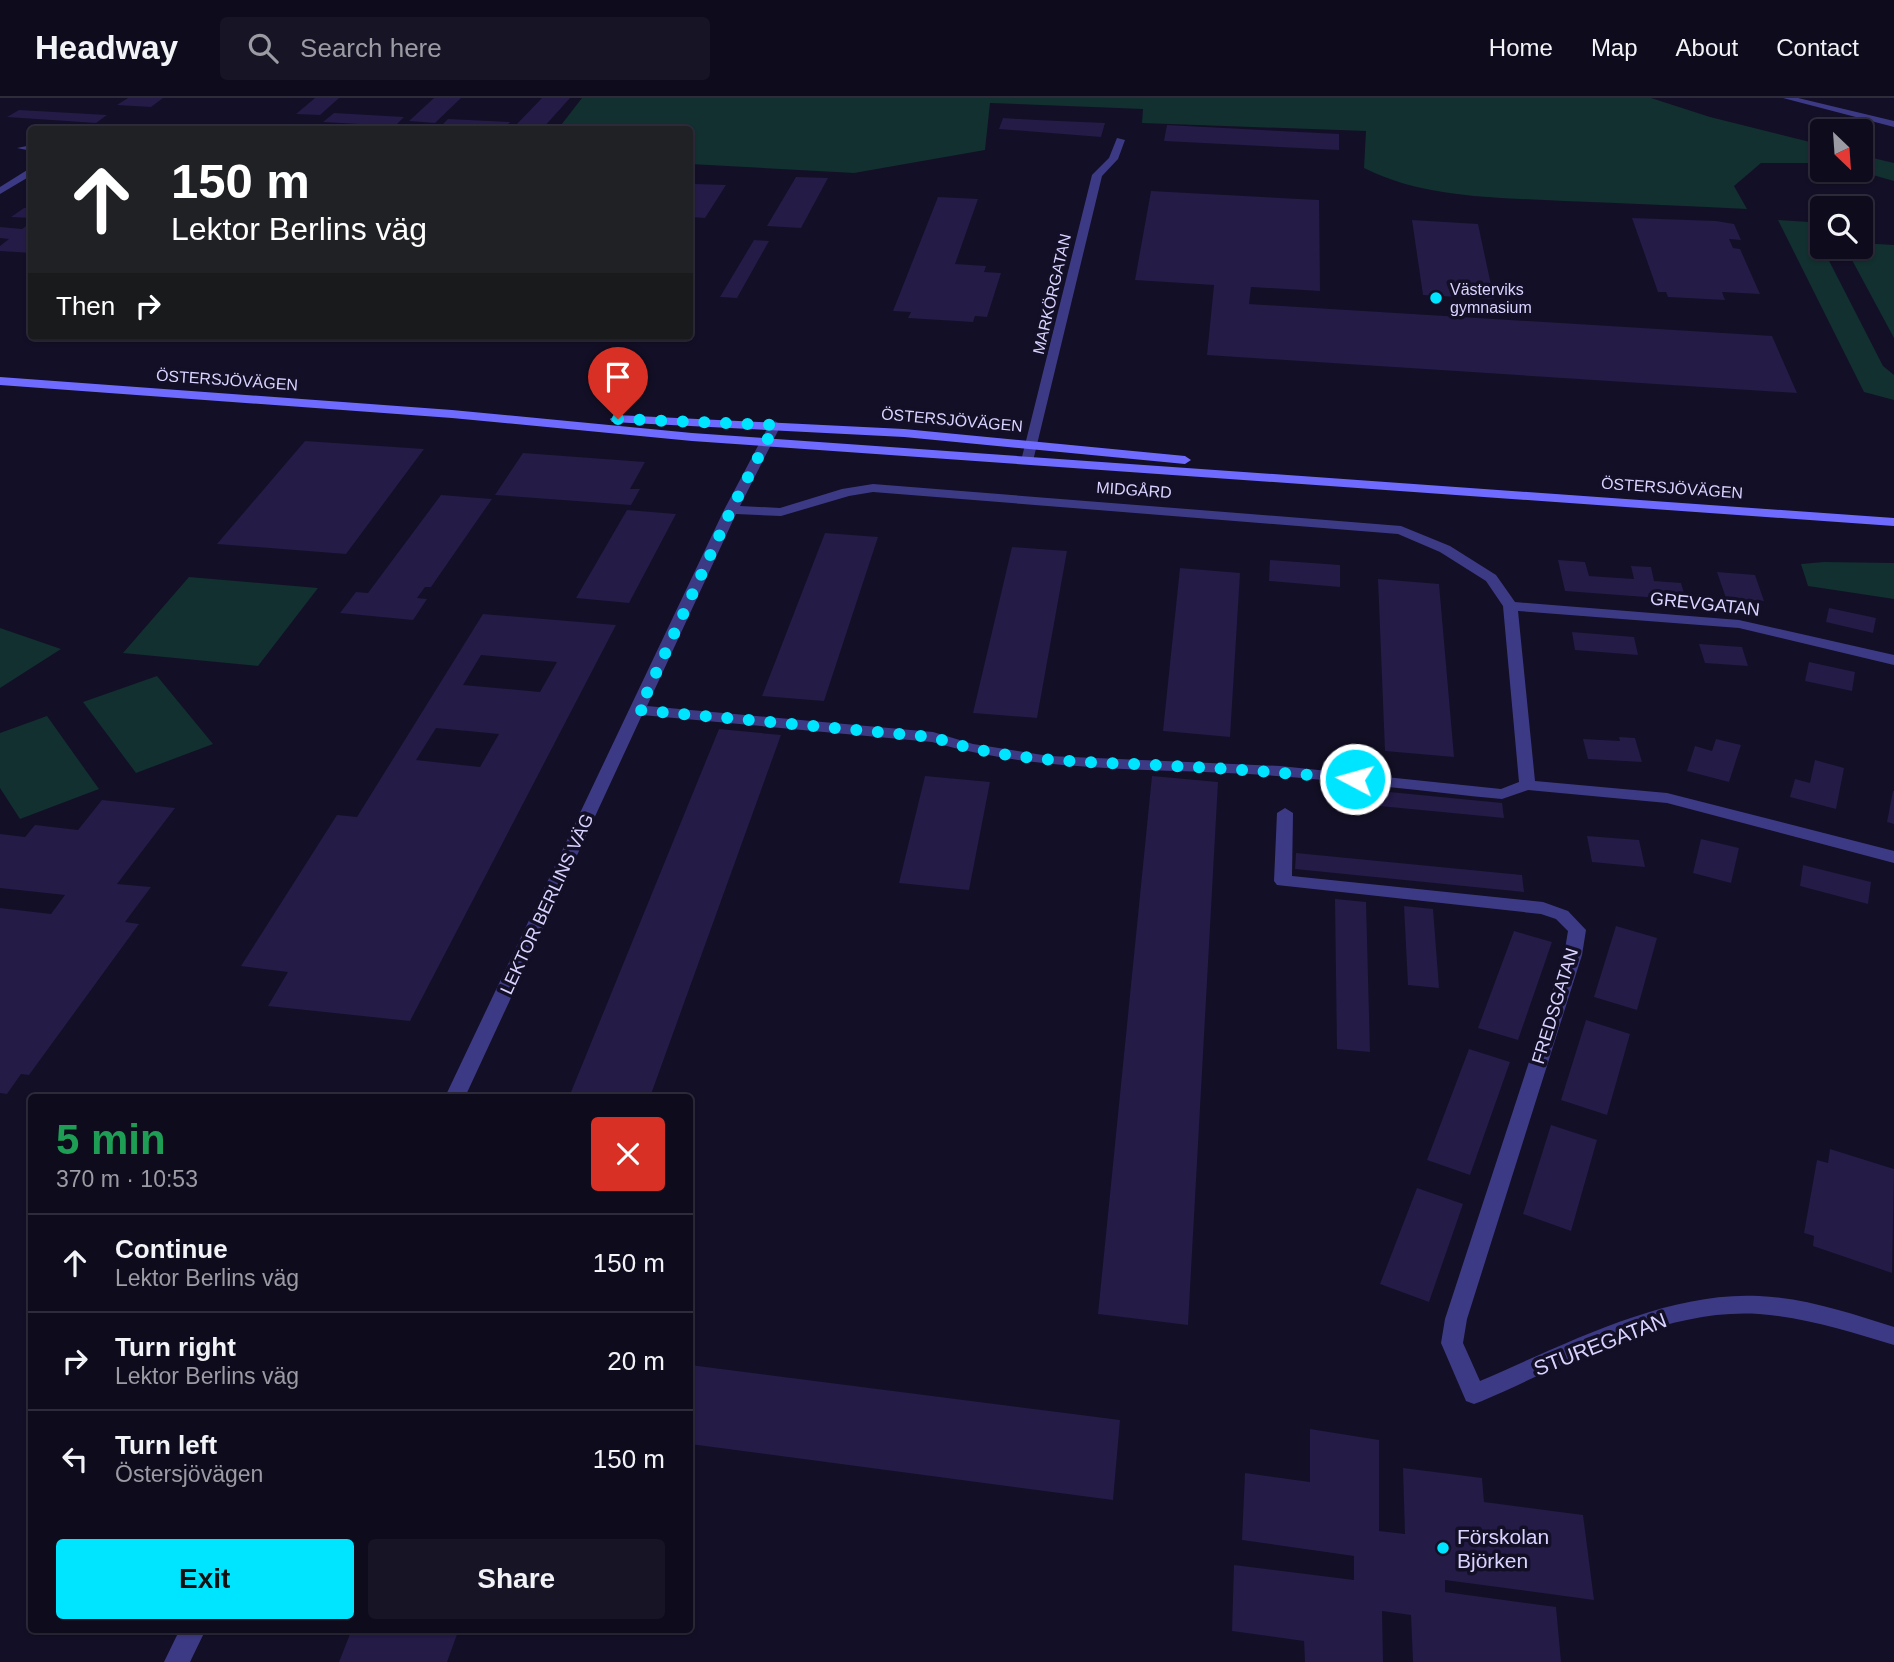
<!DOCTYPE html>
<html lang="en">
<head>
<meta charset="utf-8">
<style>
	:root { --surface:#0e0b1c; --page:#171425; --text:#f1f3f6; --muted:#9b9ba3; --line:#2e2b3b; --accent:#00e5ff }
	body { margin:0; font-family:Arial,sans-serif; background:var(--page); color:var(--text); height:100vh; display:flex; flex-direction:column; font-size:26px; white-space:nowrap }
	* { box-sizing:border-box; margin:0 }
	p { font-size:23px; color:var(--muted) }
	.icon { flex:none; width:38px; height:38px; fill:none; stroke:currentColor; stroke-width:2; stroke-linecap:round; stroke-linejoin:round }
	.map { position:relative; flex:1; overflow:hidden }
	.side { position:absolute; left:28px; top:996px; width:665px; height:539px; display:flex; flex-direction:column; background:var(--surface); border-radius:7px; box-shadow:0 2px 5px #0004,0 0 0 2px var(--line) }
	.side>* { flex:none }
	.hud { position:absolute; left:28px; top:28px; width:665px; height:214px; border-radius:7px; box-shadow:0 2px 5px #0004,0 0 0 2px var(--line); background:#202124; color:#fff; overflow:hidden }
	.needle { width:46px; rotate:155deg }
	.controls { position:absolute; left:1810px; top:21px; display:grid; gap:14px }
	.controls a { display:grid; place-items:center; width:63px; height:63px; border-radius:7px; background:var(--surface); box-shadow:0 2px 5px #0004,0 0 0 2px var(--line); font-size:35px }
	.pin { position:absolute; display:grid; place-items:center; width:60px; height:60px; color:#fff; margin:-72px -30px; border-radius:50% 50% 50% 0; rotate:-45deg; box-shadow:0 0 7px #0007 }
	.pin .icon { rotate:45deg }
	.me { position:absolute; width:77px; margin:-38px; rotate:276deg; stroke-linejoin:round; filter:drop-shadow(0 0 5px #0008) }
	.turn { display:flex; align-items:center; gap:24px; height:147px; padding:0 28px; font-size:32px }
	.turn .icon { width:91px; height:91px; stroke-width:2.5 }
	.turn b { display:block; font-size:49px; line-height:60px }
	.then { display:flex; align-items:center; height:66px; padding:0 28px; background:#0003; gap:14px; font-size:26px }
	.round { display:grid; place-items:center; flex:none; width:74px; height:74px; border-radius:7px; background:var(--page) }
	.head { display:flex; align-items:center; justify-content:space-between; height:119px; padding:0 28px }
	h1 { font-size:42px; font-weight:700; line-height:52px; color:#1e9e55 }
	.button { display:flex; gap:14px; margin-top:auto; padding:14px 28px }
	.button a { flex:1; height:80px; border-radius:7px; background:var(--accent); color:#111; font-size:28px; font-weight:700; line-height:80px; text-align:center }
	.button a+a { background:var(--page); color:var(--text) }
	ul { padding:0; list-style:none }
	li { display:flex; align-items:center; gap:21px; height:98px; padding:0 28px; border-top:2px solid var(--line) }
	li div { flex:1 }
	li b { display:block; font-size:26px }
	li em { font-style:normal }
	header { display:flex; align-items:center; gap:42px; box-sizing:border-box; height:98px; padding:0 35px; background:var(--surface); border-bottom:2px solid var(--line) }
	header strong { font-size:33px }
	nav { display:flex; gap:38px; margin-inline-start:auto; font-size:24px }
	.search { width:490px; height:63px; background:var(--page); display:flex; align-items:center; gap:18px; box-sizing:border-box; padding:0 24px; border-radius:7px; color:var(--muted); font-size:26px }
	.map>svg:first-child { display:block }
</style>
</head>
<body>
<header>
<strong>Headway</strong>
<div class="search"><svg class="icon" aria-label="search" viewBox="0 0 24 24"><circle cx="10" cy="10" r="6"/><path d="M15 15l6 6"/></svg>Search here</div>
<nav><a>Home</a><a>Map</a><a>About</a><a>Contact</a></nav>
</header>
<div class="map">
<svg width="1894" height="1564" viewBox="0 0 1894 1564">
	<rect width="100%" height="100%" fill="#130f26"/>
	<!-- green -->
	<path fill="#12302f" d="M582 0H1651L1710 19 1822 47V65H1761L1734 88 1747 111C1686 108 1625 105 1564 103 1495 99 1426 101 1364 70L1366 33 1142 25 1143 11 990 5 985 52 854 75 690 66V32L558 31Z
		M1860 57 1894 65V83L1855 72H1860Z
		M1822 120V149L1883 268 1894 277V302L1864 294 1778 122 1810 124Z
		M1860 145 1894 147V240L1845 149H1860Z
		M1824 464 1894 465V501L1808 488 1801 466Z
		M189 479 318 490 258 568 123 555Z
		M0 530 61 551 0 590Z
		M157 578 213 646 136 675 83 604Z
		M47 618 99 691 20 721 0 690V635Z"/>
	<!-- building -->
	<path fill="#241b47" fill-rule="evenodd" d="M128 0H163L151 9 117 7Z
		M315 0H339L320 17 296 16Z
		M434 0H461L435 25 409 23Z
		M542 0H570L543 30 515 28Z
		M19 12 107 17 96 25 7 19Z
		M334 15 404 19 395 28 323 24Z
		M1003 20 1037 22 1105 25 1101 39 999 31Z
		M448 21 510 24 503 32 439 30Z
		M1167 27 1339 36V52L1164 43Z
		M796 79 828 80 801 130 767 128Z
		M695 86 726 87 705 120 690 119V93Z
		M1151 93 1319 102 1320 193 1251 189 1249 206 1772 238 1797 295 1207 257 1214 187 1135 182Z
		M938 99 978 101 955 166 986 168 984 174 1001 175 987 219 975 218 973 224 908 220 911 214 893 213Z
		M24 110H32V120L11 119Z
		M1632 120 1716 123 1734 126 1741 142 1729 141 1733 150 1740 151 1760 196 1722 194 1725 202 1668 199 1666 194H1658Z
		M1412 122 1478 126 1494 201 1423 197Z
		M32 124V138L26 142H32V155L0 153V148L9 141 0 140V129L22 131Z
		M754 142 769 143 737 200 720 199Z
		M305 343 424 351 346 456 217 446Z
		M523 355 645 364 630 391H640L631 407 495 397Z
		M441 397 492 401 431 489H425L417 500 427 501 413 522 340 515 356 494 368 495Z
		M627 412 676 416 629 505 576 500Z
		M825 435 878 439 824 603 762 598Z
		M1012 449 1067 453 1037 620 973 615Z
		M1270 462 1340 467V489L1269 483Z
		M1558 462 1585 464 1589 478 1634 481 1631 468 1651 469 1654 483 1681 485 1686 502 1565 493Z
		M1180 470 1240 475 1230 639 1163 633Z
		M1717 474 1755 477 1764 503 1726 500Z
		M1378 481 1439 486 1454 659 1385 653Z
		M1829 510 1876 520 1873 535 1826 524Z
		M483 516 616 527 410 923 268 908 288 874 241 868 337 717 357 719ZM481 557 557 564 540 594 463 587ZM436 630 499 636 480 669 416 662Z
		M1572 534 1634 539 1638 557 1575 552Z
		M1699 546 1742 549 1748 568 1705 565Z
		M1809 564 1855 574 1852 593 1805 583Z
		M719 631 781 637 650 999H569Z
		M1619 639 1635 640 1642 664 1588 661 1583 641 1620 643Z
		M1716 641 1741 647 1729 684 1687 673 1695 648 1712 653Z
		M1815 662 1844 670 1836 711 1790 699 1795 681 1810 685Z
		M925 678 990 684 969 792 899 785Z
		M1152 678 1218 684 1188 1227 1098 1216Z
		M1359 691 1502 705 1504 720 1359 706Z
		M1893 693H1894V726L1887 724Z
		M102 702 175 710 117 786 151 789 125 824 139 826 29 977 21 976 7 996 0 995V810L51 816 65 797 0 790V736L25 739 35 727 78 732Z
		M1587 738 1639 742 1645 769 1592 764Z
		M1701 741 1739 750 1731 785 1693 775Z
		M1296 755 1522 777 1524 794 1295 771Z
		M1803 767 1871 784 1868 806 1800 788Z
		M1335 801 1366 804 1370 954 1337 951Z
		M1404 808 1433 811 1439 890 1408 887Z
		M1616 828 1657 840 1637 912 1594 899Z
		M1514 833 1552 844 1518 942 1478 930Z
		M1586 922 1630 936 1607 1017 1561 1002Z
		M1469 951 1510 964 1470 1077 1427 1062Z
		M1551 1027 1597 1042 1571 1133 1523 1116Z
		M1830 1051 1894 1071 1892 1175 1813 1148 1814 1138 1804 1135 1817 1062 1828 1065Z
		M1417 1090 1463 1106 1429 1204 1380 1186Z
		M690 1267 1120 1322 1113 1402 690 1346Z
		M1310 1331 1379 1342V1433L1405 1436 1403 1370 1482 1380 1484 1404 1583 1417 1594 1502 1445 1482V1494L1556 1509 1561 1564H1413L1411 1517 1382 1513 1383 1564H1305L1304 1543 1232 1533 1234 1467 1354 1482V1458L1242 1442 1245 1375 1310 1384Z
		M352 1531H459L447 1564H339Z"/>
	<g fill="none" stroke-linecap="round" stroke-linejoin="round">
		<!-- minor -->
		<path fill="#3d3a85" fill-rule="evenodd" d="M1117 40 1125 42 1118 61 1102 78 1033 363 1032 366H1022L1021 363 1092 77 1109 60Z
			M32 47V53L17 50Z
			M32 69V77L0 96V89Z
			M775 323 781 327 740 408 780 410 842 391 873 386 1401 428 1450 448 1496 477 1515 504 1739 522 1894 557V567L1739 530 1518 513 1535 683 1667 695 1894 753V765L1667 705 1528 692 1502 701C1417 693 1333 681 1248 676 1141 670 1036 674 932 644L642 617 465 999H445L724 412 769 327ZM873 394 1398 436 1440 454 1486 483 1503 508 1519 684 1501 691 1280 668 1049 658 973 646 933 634 647 608 736 416 781 418 849 398Z
			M1285 710 1293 715 1292 778 1543 804 1568 813 1586 832 1582 857 1467 1221 1463 1245 1480 1283C1564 1247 1665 1193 1759 1198 1805 1200 1850 1215 1894 1229V1247C1851 1234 1805 1219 1759 1216 1663 1210 1568 1266 1482 1303L1474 1306 1466 1303 1441 1245 1445 1221 1564 857 1568 833 1556 821 1541 816 1277 787 1274 783 1277 715Z
			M180 1531H206L190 1564H164Z"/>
		<!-- tertiary -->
		<path fill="#3d3a85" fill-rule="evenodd" d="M1783 0H1798L1894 23V29Z"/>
		<!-- secondary -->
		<path fill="#6f6bff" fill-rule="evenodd" d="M0 279 452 312 692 335 1894 420V428L692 343 452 320 0 287Z
			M616 317 904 331 1185 358 1191 362 1185 366 904 339 612 324 610 321Z"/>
	</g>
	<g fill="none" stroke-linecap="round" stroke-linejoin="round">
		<!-- route -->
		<path stroke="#00e5ff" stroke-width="12" stroke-dasharray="0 21.6" d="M618 321 775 327 731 412 639 612 933 639C1004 664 1078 663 1153 667 1221 670 1288 675 1355 681"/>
	</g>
	<!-- markers -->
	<g fill="#00e5ff" stroke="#130f26" stroke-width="2.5">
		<circle cx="1436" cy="200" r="7"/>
		<circle cx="1443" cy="1450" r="7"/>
	</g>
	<g text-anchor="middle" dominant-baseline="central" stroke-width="7" stroke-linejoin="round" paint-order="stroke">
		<!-- far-poi labels -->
		<g font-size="16" fill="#d9d4ff" stroke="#130f26" text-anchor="start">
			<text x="1450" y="191">Västerviks<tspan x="1450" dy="18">gymnasium</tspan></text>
		</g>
		<!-- far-street labels -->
		<g font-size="16" fill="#d9d4ff" stroke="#130f26">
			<text transform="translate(1052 196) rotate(-77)">MARKÖRGATAN</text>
			<text transform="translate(227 282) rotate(4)">ÖSTERSJÖVÄGEN</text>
			<text transform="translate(952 322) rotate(5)">ÖSTERSJÖVÄGEN</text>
			<text transform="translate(1672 390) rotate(4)">ÖSTERSJÖVÄGEN</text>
			<text transform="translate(1134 392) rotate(4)">MIDGÅRD</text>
		</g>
		<!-- street labels -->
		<g font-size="18" fill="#d9d4ff" stroke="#130f26">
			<text transform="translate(1705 506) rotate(6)">GREVGATAN</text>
			<text transform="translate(547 806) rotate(-65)">LEKTOR BERLINS VÄG</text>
			<text transform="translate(1555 908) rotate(-73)">FREDSGATAN</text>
		</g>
		<!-- near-street labels -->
		<g font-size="21" fill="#d9d4ff" stroke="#130f26">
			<text transform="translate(1600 1246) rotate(-21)">STUREGATAN</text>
		</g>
		<!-- near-poi labels -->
		<g font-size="21" fill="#d9d4ff" stroke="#130f26" text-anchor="start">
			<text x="1457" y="1438">Förskolan<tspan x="1457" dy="24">Björken</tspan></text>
		</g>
	</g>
</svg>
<div class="controls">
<a><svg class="needle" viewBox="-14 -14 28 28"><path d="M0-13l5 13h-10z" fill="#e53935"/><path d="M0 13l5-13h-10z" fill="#9b9ba3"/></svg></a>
<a><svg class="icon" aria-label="search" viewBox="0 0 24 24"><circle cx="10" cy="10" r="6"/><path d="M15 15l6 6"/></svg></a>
</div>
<div class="pin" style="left:618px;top:321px;background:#d93025"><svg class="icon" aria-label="arrive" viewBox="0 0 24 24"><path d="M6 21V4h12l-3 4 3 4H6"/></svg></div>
<svg class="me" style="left:1355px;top:681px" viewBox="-20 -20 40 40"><circle r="17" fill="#00e5ff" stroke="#fff" stroke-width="3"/><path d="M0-11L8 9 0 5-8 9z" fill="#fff"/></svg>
<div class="hud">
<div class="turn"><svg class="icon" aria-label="ahead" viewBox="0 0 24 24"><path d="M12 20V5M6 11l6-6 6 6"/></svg><div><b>150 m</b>Lektor Berlins väg</div></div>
<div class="then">Then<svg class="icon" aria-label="right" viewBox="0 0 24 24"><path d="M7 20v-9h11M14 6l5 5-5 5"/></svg></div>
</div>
<section class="side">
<div class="head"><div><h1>5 min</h1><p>370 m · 10:53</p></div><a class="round" style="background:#d93025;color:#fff"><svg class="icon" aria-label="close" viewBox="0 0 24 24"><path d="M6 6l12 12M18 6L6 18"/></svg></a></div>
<ul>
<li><svg class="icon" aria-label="ahead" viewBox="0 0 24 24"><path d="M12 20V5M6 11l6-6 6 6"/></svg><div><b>Continue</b><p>Lektor Berlins väg</p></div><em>150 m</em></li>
<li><svg class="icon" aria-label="right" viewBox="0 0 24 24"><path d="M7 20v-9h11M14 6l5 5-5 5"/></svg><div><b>Turn right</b><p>Lektor Berlins väg</p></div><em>20 m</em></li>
<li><svg class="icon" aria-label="left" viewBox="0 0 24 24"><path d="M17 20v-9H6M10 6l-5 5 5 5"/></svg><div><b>Turn left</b><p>Östersjövägen</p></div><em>150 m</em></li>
</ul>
<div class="button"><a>Exit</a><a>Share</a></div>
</section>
</div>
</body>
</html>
